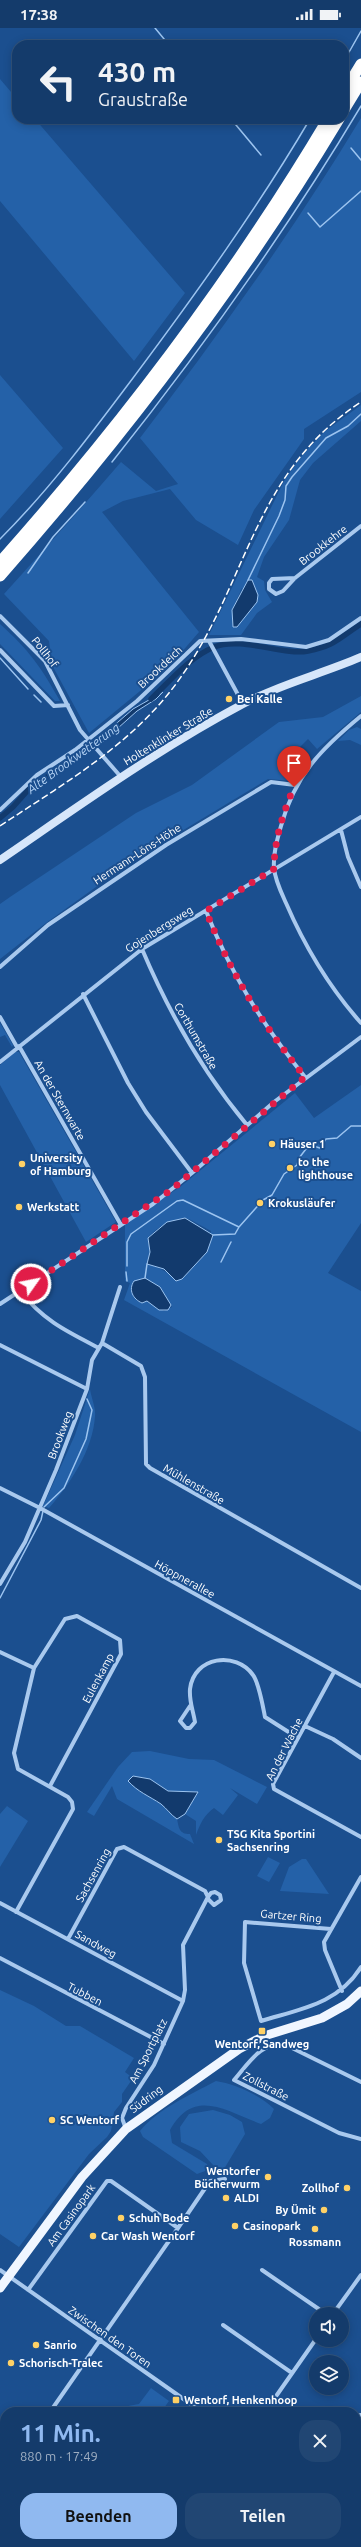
<!DOCTYPE html>
<html lang="de">
<head>
<meta charset="utf-8">
<style>
	:root { --surface:#143b6b; --page:#214673; --text:#f1f3f6; --muted:#9dadc1; --line:#33557e; --accent:#90b9f0 }
	body { margin:0; font-family:Ubuntu,sans-serif; background:var(--page); color:var(--text); height:100vh; display:flex; flex-direction:column; font-size:15px; white-space:nowrap }
	* { box-sizing:border-box; margin:0 }
	p { font-size:13px; color:var(--muted) }
	.icon { flex:none; width:22px; height:22px; fill:none; stroke:currentColor; stroke-width:2; stroke-linecap:round; stroke-linejoin:round }
	.map { position:relative; flex:1; overflow:hidden }
	.side { position:absolute; left:0px; top:2379px; width:361px; height:140px; display:flex; flex-direction:column; background:var(--surface); border-radius:16px 16px 0 0; box-shadow:0 2px 10px #0003,0 0 0 1px var(--line) }
	.side>* { flex:none }
	.banner { position:absolute; left:12px; top:12px; width:337px; height:84px; border-radius:16px; box-shadow:0 2px 10px #0003,0 0 0 1px var(--line); background:#143b6b; color:var(--text); overflow:hidden }
	.buttons { position:absolute; left:309px; top:2279px; display:grid; gap:8px }
	.buttons a { display:grid; place-items:center; width:40px; height:40px; border-radius:50%; background:var(--surface); box-shadow:0 2px 10px #0003,0 0 0 1px var(--line); font-size:20px }
	.pin { position:absolute; display:grid; place-items:center; width:34px; height:34px; color:#fff; margin:-41px -17px; border-radius:50% 50% 50% 0; rotate:-45deg; box-shadow:0 0 4px #0007 }
	.pin .icon { rotate:45deg }
	.me { position:absolute; width:44px; margin:-22px; rotate:57deg; stroke-linejoin:round; filter:drop-shadow(0 0 3px #0008) }
	.turn { display:flex; align-items:center; gap:14px; height:84px; padding:0 20px; font-size:18px }
	.turn .icon { width:52px; height:52px; stroke-width:2.5 }
	.turn b { display:block; font-size:28px; line-height:34px }
	.round { display:grid; place-items:center; flex:none; width:42px; height:42px; border-radius:16px; background:var(--page) }
	.overview { display:flex; align-items:center; justify-content:space-between; height:68px; padding:0 20px }
	h1 { font-size:24px; font-weight:600; line-height:30px; color:var(--accent) }
	.action { display:flex; gap:8px; margin-top:auto; padding:8px 20px }
	.action a { flex:1; height:46px; border-radius:16px; background:var(--accent); color:#111; font-size:16px; font-weight:600; line-height:46px; text-align:center }
	.action a+a { background:var(--page); color:var(--text) }
	.status { display:flex; justify-content:space-between; align-items:center; height:28px; padding:0 20px; background:var(--surface); direction:ltr }
	.status svg { height:11px; fill:currentColor }
	.map>svg:first-child { display:block }
</style>
</head>
<body>
<div class="status"><b>17:38</b><svg viewBox="0 0 49 12"><path d="M0 12V9h3v3zM5 12V6h3v6zM10 12V3h3v9zM15 12V0h3v12zM26 1h20v11H26zM47 4h2v5h-2z"/></svg></div>
<div class="map">
<svg width="361" height="2519" viewBox="0 0 361 2519">
	<rect width="100%" height="100%" fill="#1b4f8f"/>
	<!-- green -->
	<path fill="#2461a8" fill-rule="evenodd" d="M0 51 17 71V91H35L185 265 134 333 0 173Z
		M361 90V364L304 401V411L254 482 238 517 196 492 170 461 123 473 102 484 199 604 168 640 89 705 52 637 49 613 4 566C44 522 83 478 121 434L156 463 178 456 140 410C219 307 294 201 361 90Z
		M0 347 63 420 0 491Z
		M361 377V393L313 435 300 452 289 492 264 529 257 549 264 553 265 562 272 574 257 585 241 607H209L285 451 303 426 324 404ZM242 560 253 579 233 599 232 582Z
		M0 596C29 622 41 639 60 673H55L0 616Z
		M361 668V684L317 721 308 711 281 738 298 746 293 753 268 751 132 833 46 895 0 931V876L10 869 136 785 192 757 279 694 323 689Z
		M357 699 361 701V717L350 712 338 713 349 702Z
		M0 995 13 1017 12 1019 5 1007 0 1009Z
		M15 1024H19L116 1194 86 1214 0 1057V1037Z
		M361 1057V1195L328 1245 361 1263V1404L124 1272 130 1255 125 1253V1195L180 1159 295 1065 314 1090ZM189 1191 211 1203 201 1231 182 1251C168 1247 161 1239 147 1236L150 1224 148 1210C159 1196 173 1192 189 1191ZM167 1272 172 1279 164 1283 146 1273Z
		M90 1361C91 1369 96 1380 95 1388 93 1422 70 1456 49 1480L43 1478 75 1407Z
		M150 1723 189 1731 214 1732 267 1759 257 1776 230 1760 238 1767 223 1787 214 1780C204 1787 200 1796 196 1807V1793L185 1786 198 1764 168 1763 150 1751 133 1748 129 1752C137 1764 150 1768 161 1776 167 1781 171 1787 177 1791 179 1800 179 1806 190 1806L194 1816 117 1771 112 1758 94 1788 87 1784 118 1739 132 1724Z
		M7 1778 28 1793 0 1839V1786Z
		M268 1829 280 1835 269 1854 257 1848Z
		M302 1831H306L329 1866 280 1863 289 1839Z
		M0 1962 34 1978 66 1998H80L134 2030 125 2044 133 2050 122 2066V2074L114 2084 111 2103 107 2109 89 2126 19 2219 0 2206Z
		M216 2053C235 2056 260 2067 274 2081L270 2090 261 2096C226 2083 194 2059 170 2102L172 2115 207 2136 208 2142 197 2146 143 2109 140 2103C159 2080 190 2067 216 2053Z
		M213 2082 230 2087 242 2094 245 2106 224 2141 214 2138 200 2123 181 2114 180 2099 189 2086Z
		M151 2360 169 2373 161 2384H124L128 2378 139 2376Z
		M38 2514H80L77 2519H39Z"/>
	<!-- water -->
	<path fill="#123a6d" stroke="#9cc4f0" d="M248 552H252L258 567 257 574 237 599H233L232 582Z
		M163 664 156 671 137 683 98 718 95 714 133 681Z
		M185 1190 213 1207 207 1224 182 1251 176 1253 164 1241 147 1236 150 1224 148 1210 167 1194Z
		M145 1250 160 1259 171 1277 168 1282H159L147 1273 142 1275C133 1271 128 1262 134 1253Z
		M133 1748 150 1751 168 1763 198 1764 185 1786 177 1791C171 1787 167 1781 161 1776 149 1768 138 1764 128 1753Z"/>
	<g fill="none" stroke-linecap="round" stroke-linejoin="round">
		<!-- stream -->
		<path stroke="#9cc4f0" stroke-width="1.5" d="M155 0 169 17
			M344 33 361 3
			M231 91 261 127
			M351 120 361 132
			M308 185 320 199 361 163
			M112 434C202 321 287 202 361 78
			M0 511C49 462 91 406 133 350 195 267 257 181 310 91
			M28 545 53 509 85 474
			M248 552 279 488 285 472 286 458 292 449 326 410 348 398 361 386
			M0 630 28 661
			M34 667 41 674
			M213 1207 235 1206 239 1199
			M221 1234 231 1214
			M127 1238V1214L131 1206 177 1173 183 1172 239 1199 263 1172 272 1167 284 1146 297 1137 299 1130 306 1121 313 1118 320 1120 326 1111 337 1110 351 1098H361
			M126 1244 127 1253
			M145 1250 147 1236
			M44 1479 64 1460 86 1411 92 1382 87 1371
			M0 1570 41 1492 43 1483"/>
		<!-- canal -->
		<path stroke="#123a6d" stroke-width="5.5" d="M151 671C169 654 190 629 214 619 241 608 283 628 308 623 335 618 339 610 361 596
			M0 790 13 779 29 761 98 715"/>
		<!-- minor -->
		<path stroke="#a9c9ee" stroke-width="4" d="M295 550 272 551 269 555V561L276 566 283 563 295 550 361 498
			M0 588 45 633 80 702 121 749
			M209 613 243 676
			M0 622 54 678 68 677
			M361 688C321 721 295 747 281 798 277 812 273 826 274 840 275 852 281 864 286 875 305 919 329 959 361 995
			M0 782 37 747 75 722 137 673 200 613 241 611 306 619 329 612 361 590
			M341 802 348 829 361 859
			M206 883C231 946 262 996 305 1049
			M142 921C169 985 202 1043 247 1097
			M0 939 48 897 166 817 271 754 295 757
			M83 966 128 1055 146 1084 192 1145
			M0 989 17 1019
			M19 1018 121 1197
			M0 1034 142 921 361 789
			M20 1263C44 1293 66 1303 99 1320
			M0 1276 153 1176 192 1145 274 1074 361 1009
			M102 1315 141 1338 145 1349 146 1436 150 1440 361 1560
			M0 1317 87 1361
			M0 1460 40 1480 361 1658
			M0 1556 25 1514 56 1442 87 1361 92 1332 102 1315 120 1259
			M0 1624 34 1640
			M334 1644 273 1756 274 1761 361 1809
			M190 1678 180 1693 186 1700H190L195 1694C193 1682 189 1673 190 1661 194 1628 236 1623 253 1647 259 1655 263 1679 265 1689L298 1710
			M305 1698 333 1711 361 1730
			M208 1871 214 1877 221 1872 220 1867 215 1864 211 1865 208 1869
			M0 1875 183 1973
			M16 1884 73 1781 72 1774 68 1769 18 1741 14 1725 34 1640 65 1591 77 1588 120 1612 121 1626 50 1758
			M331 1901 245 1894 244 1935 261 1993C300 1981 338 1976 361 1939
			M68 1911 117 1821 124 1819 205 1863 208 1869 183 1917 185 1962 183 1973 154 2037 126 2080 122 2090 126 2101
			M0 1930 164 2016
			M342 1963 325 1922 324 1914 361 1849
			M361 2054 286 2017C261 2013 249 2035 234 2052L339 2105 361 2111
			M178 2200 210 2153 225 2151
			M0 2242 202 2384
			M262 2242 326 2286
			M28 2262 107 2153H111L178 2200 50 2384
			M333 2286 361 2247
			M223 2297 292 2345
			M265 2384 316 2311
			M356 2388 361 2387
			M356 2448 361 2453
			M0 2456 5 2449
			M148 2519 151 2514
			M171 2519 175 2514
			M252 2519 255 2514"/>
		<!-- secondary -->
		<path stroke="#d6e6fa" stroke-width="8" d="M0 832C79 778 158 721 243 676 280 656 322 646 361 629"/>
		<!-- primary -->
		<path stroke="#f0f6ff" stroke-width="9" d="M0 2260 82 2149 126 2101 239 2021 264 2008 322 1990 347 1976 361 1963"/>
		<!-- motorway -->
		<path stroke="#fff" stroke-width="11" d="M344 64 361 36
			M344 82 361 54
			M0 534C122 397 234 249 328 91
			M0 548C125 406 241 254 339 91"/>
		<!-- rail -->
		<path stroke="#fff" stroke-width="1.5" stroke-dasharray="7 3" stroke-linecap="butt" d="M0 798C66 754 137 714 183 646 249 550 254 444 361 374"/>
	</g>
	<g fill="none" stroke-linecap="round" stroke-linejoin="round">
		<!-- route -->
		<path stroke="#e11d48" stroke-width="7" stroke-dasharray="0 12.6" d="M31 1256 171 1162 305 1049C262 996 231 946 206 883L274 841C274 813 283 785 294 759"/>
	</g>
	<!-- markers -->
	<g fill="#ffd166" stroke="#1b4f8f" stroke-width="1.5">
		<circle cx="229" cy="671" r="4"/>
		<circle cx="272" cy="1116" r="4"/>
		<circle cx="22" cy="1136" r="4"/>
		<circle cx="290" cy="1140" r="4"/>
		<circle cx="260" cy="1175" r="4"/>
		<circle cx="19" cy="1179" r="4"/>
		<circle cx="219" cy="1812" r="4"/>
		<rect x="258" y="1999" width="8" height="8" rx="2"/>
		<circle cx="52" cy="2092" r="4"/>
		<circle cx="268" cy="2149" r="4"/>
		<circle cx="347" cy="2160" r="4"/>
		<circle cx="226" cy="2170" r="4"/>
		<circle cx="324" cy="2182" r="4"/>
		<circle cx="121" cy="2190" r="4"/>
		<circle cx="235" cy="2198" r="4"/>
		<circle cx="315" cy="2201" r="4"/>
		<circle cx="93" cy="2208" r="4"/>
		<circle cx="36" cy="2317" r="4"/>
		<circle cx="11" cy="2335" r="4"/>
		<rect x="172" y="2368" width="8" height="8" rx="2"/>
	</g>
	<g text-anchor="middle" dominant-baseline="central" stroke-width="4" stroke-linejoin="round" paint-order="stroke">
		<!-- street labels -->
		<g font-size="11" fill="#fff" stroke="#1b4f8f">
			<text transform="translate(323 517) rotate(-38)">Brookkehre</text>
			<text transform="translate(45 624) rotate(52)">Pollhof</text>
			<text transform="translate(160 639) rotate(-43)">Brookdeich</text>
			<text transform="translate(168 708) rotate(-31)">Holtenklinker Straße</text>
			<text transform="translate(137 826) rotate(-33)">Hermann-Löns-Höhe</text>
			<text transform="translate(159 901) rotate(-32)">Gojenbergsweg</text>
			<text transform="translate(196 1008) rotate(60)">Corthumstraße</text>
			<text transform="translate(60 1072) rotate(60)">An der Sternwarte</text>
			<text transform="translate(60 1407) rotate(-69)">Brookweg</text>
			<text transform="translate(194 1456) rotate(30)">Mühlenstraße</text>
			<text transform="translate(185 1551) rotate(29)">Höppnerallee</text>
			<text transform="translate(98 1650) rotate(-62)">Eulenkamp</text>
			<text transform="translate(284 1721) rotate(-63)">An der Wache</text>
			<text transform="translate(93 1847) rotate(-61)">Sachsenring</text>
			<text transform="translate(291 1888) rotate(5)">Gartzer Ring</text>
			<text transform="translate(96 1916) rotate(29)">Sandweg</text>
			<text transform="translate(85 1966) rotate(27)">Tubben</text>
			<text transform="translate(148 2023) rotate(-63)">Am Sportplatz</text>
			<text transform="translate(266 2058) rotate(27)">Zollstraße</text>
			<text transform="translate(146 2071) rotate(-37)">Südring</text>
			<text transform="translate(71 2187) rotate(-54)">Am Casinopark</text>
			<text transform="translate(110 2309) rotate(35)">Zwischen den Toren</text>
		</g>
		<!-- poi labels -->
		<g font-size="11" font-weight="bold" fill="#fff" stroke="#1b4f8f" text-anchor="start">
			<text x="237" y="671">Bei Kalle</text>
			<text x="280" y="1116">Häuser 1</text>
			<text x="30" y="1130">University<tspan x="30" dy="13">of Hamburg</tspan></text>
			<text x="298" y="1134">to the<tspan x="298" dy="13">lighthouse</tspan></text>
			<text x="268" y="1175">Krokusläufer</text>
			<text x="27" y="1179">Werkstatt</text>
			<text x="227" y="1806">TSG Kita Sportini<tspan x="227" dy="13">Sachsenring</tspan></text>
			<text x="262" y="2016" text-anchor="middle">Wentorf, Sandweg</text>
			<text x="60" y="2092">SC Wentorf</text>
			<text x="260" y="2143" text-anchor="end">Wentorfer<tspan x="260" dy="13">Bücherwurm</tspan></text>
			<text x="339" y="2160" text-anchor="end">Zollhof</text>
			<text x="234" y="2170">ALDI</text>
			<text x="316" y="2182" text-anchor="end">By Ümit</text>
			<text x="129" y="2190">Schuh Bode</text>
			<text x="243" y="2198">Casinopark</text>
			<text x="101" y="2208">Car Wash Wentorf</text>
			<text x="315" y="2214" text-anchor="middle">Rossmann</text>
			<text x="44" y="2317">Sanrio</text>
			<text x="19" y="2335">Schorisch-Tralec</text>
			<text x="184" y="2372">Wentorf, Henkenhoop</text>
		</g>
		<!-- water labels -->
		<g font-size="12" font-style="italic" fill="#b5d3f5" stroke="#1b4f8f">
			<text transform="translate(73 730) rotate(-36)">Alte Brookwetterung</text>
		</g>
	</g>
</svg>
<div class="buttons">
<a><svg class="icon" aria-label="sound" viewBox="0 0 24 24"><path d="M4 9h4l5-4v14l-5-4H4zM17 9q2 3 0 6"/></svg></a>
<a><svg class="icon" aria-label="layers" viewBox="0 0 24 24"><path d="M12 4l9 5-9 5-9-5zM3 14l9 5 9-5"/></svg></a>
</div>
<div class="pin" style="left:294px;top:759px;background:#d93025"><svg class="icon" aria-label="arrive" viewBox="0 0 24 24"><path d="M6 21V4h12l-3 4 3 4H6"/></svg></div>
<svg class="me" style="left:31px;top:1256px" viewBox="-20 -20 40 40"><circle r="17" fill="#e11d48" stroke="#fff" stroke-width="3"/><path d="M0-11L8 9 0 5-8 9z" fill="#fff"/></svg>
<div class="banner">
<div class="turn"><svg class="icon" aria-label="left" viewBox="0 0 24 24"><path d="M17 20v-9H6M10 6l-5 5 5 5"/></svg><div><b>430 m</b>Graustraße</div></div>
</div>
<section class="side">
<div class="overview"><div><h1>11 Min.</h1><p>880 m · 17:49</p></div><a class="round"><svg class="icon" aria-label="close" viewBox="0 0 24 24"><path d="M6 6l12 12M18 6L6 18"/></svg></a></div>
<div class="action"><a>Beenden</a><a>Teilen</a></div>
</section>
</div>
</body>
</html>
